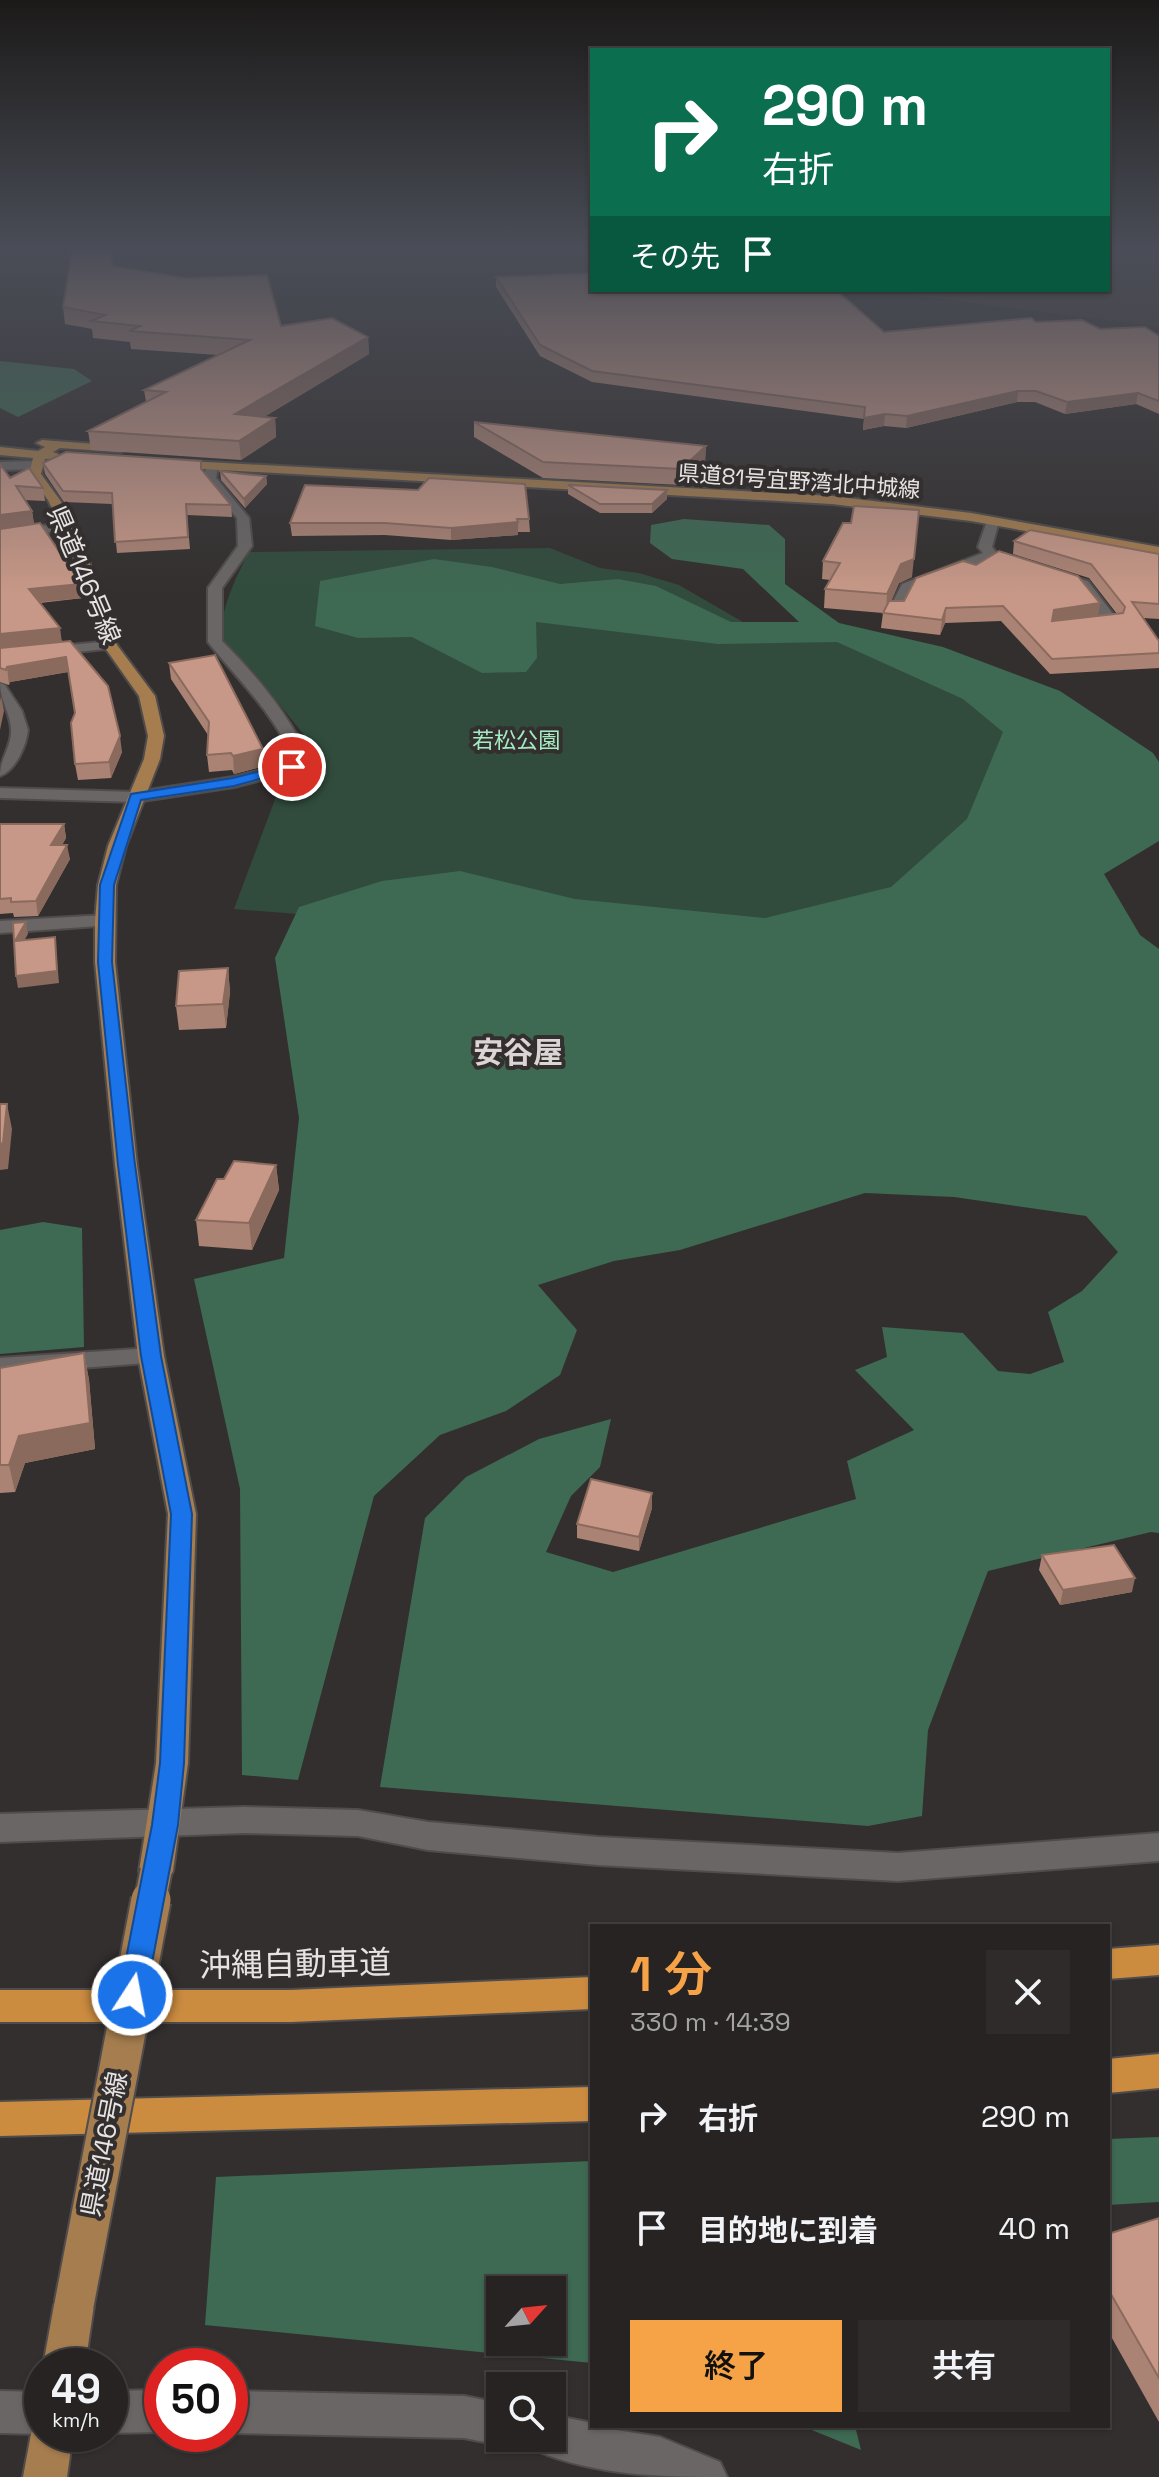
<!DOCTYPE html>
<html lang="ja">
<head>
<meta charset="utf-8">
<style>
	:root { --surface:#262322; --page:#2e2b2a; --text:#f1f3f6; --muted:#a4a4a5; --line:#424040; --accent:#f6a247 }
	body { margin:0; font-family:"Space Grotesk","Noto Sans JP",sans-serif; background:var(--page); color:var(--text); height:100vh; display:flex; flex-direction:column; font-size:30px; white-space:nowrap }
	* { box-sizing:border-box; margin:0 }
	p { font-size:26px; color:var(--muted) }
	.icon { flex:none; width:44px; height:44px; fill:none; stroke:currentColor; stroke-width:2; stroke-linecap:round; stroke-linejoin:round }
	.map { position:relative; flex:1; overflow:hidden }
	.sheet { position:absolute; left:590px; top:1924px; width:520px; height:504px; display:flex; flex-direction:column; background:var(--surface); border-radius:0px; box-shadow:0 2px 6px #0004,0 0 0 2px var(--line) }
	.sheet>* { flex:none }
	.hud { position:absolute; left:590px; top:48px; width:520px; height:244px; border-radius:0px; box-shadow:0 2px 6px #0004,0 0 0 2px var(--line); background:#0b6e4f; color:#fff; overflow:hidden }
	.needle { width:52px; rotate:63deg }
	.tools { position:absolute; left:486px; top:2276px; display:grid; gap:16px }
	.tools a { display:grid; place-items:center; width:80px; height:80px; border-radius:0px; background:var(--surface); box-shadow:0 2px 6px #0004,0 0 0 2px var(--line); font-size:40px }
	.speed { position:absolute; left:24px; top:2348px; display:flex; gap:16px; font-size:40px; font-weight:700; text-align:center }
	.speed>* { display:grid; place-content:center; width:104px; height:104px; border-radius:50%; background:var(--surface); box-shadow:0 2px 6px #0004,0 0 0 2px var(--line); line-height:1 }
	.speed small { font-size:20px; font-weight:400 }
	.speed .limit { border:12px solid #d22; background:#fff; color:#111 }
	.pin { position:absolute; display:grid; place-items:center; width:68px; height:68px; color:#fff; margin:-34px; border:4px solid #fff; border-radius:50%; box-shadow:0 2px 8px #0007 }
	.me { position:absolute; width:88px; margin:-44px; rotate:11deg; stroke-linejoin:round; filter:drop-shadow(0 0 6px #0008) }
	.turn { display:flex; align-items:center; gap:28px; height:168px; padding:0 40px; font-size:36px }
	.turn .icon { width:104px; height:104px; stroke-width:2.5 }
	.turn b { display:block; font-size:56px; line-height:68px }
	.then { display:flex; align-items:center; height:76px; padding:0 40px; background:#0003; gap:16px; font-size:30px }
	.round { display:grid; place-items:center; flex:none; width:84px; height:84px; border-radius:0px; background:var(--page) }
	.headline { display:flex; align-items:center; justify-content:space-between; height:136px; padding:0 40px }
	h1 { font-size:48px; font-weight:600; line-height:60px; color:var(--accent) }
	.action { display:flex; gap:16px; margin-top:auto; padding:16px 40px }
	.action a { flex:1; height:92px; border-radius:0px; background:var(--accent); color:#111; font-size:32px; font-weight:600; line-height:92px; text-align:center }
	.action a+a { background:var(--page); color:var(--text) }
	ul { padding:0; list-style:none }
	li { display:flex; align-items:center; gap:24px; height:112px; padding:0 40px }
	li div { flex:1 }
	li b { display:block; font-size:30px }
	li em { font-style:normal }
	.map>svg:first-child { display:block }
</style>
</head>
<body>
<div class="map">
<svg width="1159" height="2477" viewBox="0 0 1159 2477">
	<rect width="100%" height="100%" fill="#332f2e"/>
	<!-- built -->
	<path fill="#413834" d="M1108 248H1159V327L872 290H1108Z"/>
	<!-- green -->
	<path fill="#314c3d" d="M550 548 600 568 639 573 679 585 755 629 845 635 917 669 1020 734 1006 971 234 909 283 778 314 772 317 751 250 668 222 654C217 616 232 585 249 552Z"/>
	<!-- forest -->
	<path fill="#3e6952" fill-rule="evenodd" d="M0 361 74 369 92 381 18 417 0 408Z
		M684 519 769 525 785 539V584L839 623 943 647 1060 691 1153 753 1159 762V841L1104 874 1140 935 1159 949V1533L1151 1532 988 1571 928 1730 922 1816 868 1826 380 1787 425 1518 466 1477 539 1439 611 1419 600 1467 571 1496 546 1552 613 1572 856 1499 847 1461 914 1430 855 1370 887 1357 882 1327 963 1333 998 1371 1030 1374 1064 1362 1048 1312 1082 1291 1118 1252 1086 1216 954 1197 865 1193 680 1250 614 1261 538 1285 577 1330 560 1375 506 1411 440 1435 374 1496 298 1780 242 1775 240 1489 194 1279 284 1258 299 1118 275 958 299 907 382 881 460 871 575 899 765 918 891 887 967 819 1003 732 963 699 837 642 718 644 536 622 537 658 526 672 482 673 412 637 358 638 315 626 320 581 434 559 492 567 560 584 618 579 656 586 731 622H799L743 569 672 559 650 543 651 525Z
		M43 1222 82 1228 84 1347 0 1354V1230Z
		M1159 2137V2202L1108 2205V2139Z
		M592 2161V2363L205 2325 216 2177ZM552 2290V2342H500V2290Z
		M802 2426H855L861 2450Z"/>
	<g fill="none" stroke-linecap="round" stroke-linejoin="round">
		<!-- minor casing -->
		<g stroke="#504c4b" stroke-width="4">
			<path id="minor" d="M0 462 36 461 42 465 36 469 0 470Z
				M212 463 218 467 216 478 249 518 252 546 222 588V641C256 675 286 711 307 754L298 771 234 787 136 802 0 798V788L136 792 233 777 286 764 291 754C270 709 238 680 208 642V588L238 546 237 518 204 478 206 467Z
				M993 517 999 521 992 547 998 555 996 558 913 590 900 614H890L888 611 902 584 983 553 978 547 987 521Z
				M68 522 74 526 73 529 0 540V532Z
				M1077 578 1088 581 1120 623 1118 626 1088 628V622L1103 620 1078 587 1070 582Z
				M110 641 117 645 115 648 0 660V652Z
				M0 683 5 685 22 711 28 730C26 746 16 770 0 776 0 759 10 749 11 733 12 715 0 702 0 683Z
				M105 915 112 917 115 921 112 925 0 933V921Z
				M151 1348 160 1350 164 1356 160 1362 0 1374V1358Z
				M244 1807 358 1810 428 1822 598 1837 898 1853 1159 1833V1861L898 1881 598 1865 428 1850 358 1836 244 1833 0 1842V1814Z
				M162 2390V2432L110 2433V2391Z
				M0 2391 42 2392V2434L0 2433Z
				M230 2391 464 2396 500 2403V2438H515L500 2445 464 2438 230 2433Z
				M552 2415 592 2423V2426L660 2437 720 2462 727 2477C663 2477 597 2476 537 2451L531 2438H552Z"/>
		</g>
		<!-- major casing -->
		<g stroke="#504c4b" stroke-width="4">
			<path id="major" d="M42 440 121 446 127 449 121 452 60 448 53 452 58 454V458L45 459 41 474 60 500 83 543 117 645 155 696 164 736 160 759 126 846 116 885 115 962 137 1165 164 1356 196 1514 188 1763 173 1871 168 1881 156 1885 144 1881 139 1871 156 1763 168 1514 138 1356 115 1165 95 962V921L98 885 108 846 144 759 148 736 139 696 103 645 69 543 48 500 29 474 33 458 0 455V447L38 451 45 447 36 443Z
				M171 460 832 496 971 513 1159 547V555L971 521 832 504 167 467 165 464Z
				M74 2285 88 2291 94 2305 85 2366H43L54 2305 60 2291Z
				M42 2417V2434H73L67 2477H23L31 2434 37 2419Z"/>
		</g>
		<!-- highway casing -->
		<g stroke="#504c4b" stroke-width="4">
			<path id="highway" d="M1159 1945V1975L1108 1979V1949Z
				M592 1977V2009L291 2022H0V1990H291Z
				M1159 2054V2088L1108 2093V2059Z
				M592 2087V2121L0 2136V2102Z"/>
		</g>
		<!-- minor -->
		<use href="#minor" fill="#6a6665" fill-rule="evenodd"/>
		<!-- major -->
		<use href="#major" fill="#a57d4f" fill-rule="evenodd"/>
		<!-- highway -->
		<use href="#highway" fill="#cc8c40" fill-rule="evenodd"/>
		<!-- major-bridge-far1 casing -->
		<g stroke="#504c4b" stroke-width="35" stroke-linecap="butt">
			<path id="major-bridge-far1" d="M150 1902 156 1871"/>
		</g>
		<!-- major-bridge casing -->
		<g stroke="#504c4b" stroke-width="43" stroke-linecap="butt">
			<path id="major-bridge" d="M74 2305 151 1900"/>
		</g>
		<!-- major-bridge-far1 -->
		<use href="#major-bridge-far1" stroke="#a57d4f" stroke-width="31"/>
		<!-- major-bridge -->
		<use href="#major-bridge" stroke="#a57d4f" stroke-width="39"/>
	</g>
	<!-- wall -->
	<path fill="#ab8374" d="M113 266 281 326 368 337 369 354 264 417 275 418 276 437 241 460 91 450 88 431 146 402 144 390 218 355 131 349 130 342 93 338 92 329 65 324 63 307Z
		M496 277 884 332 1036 322 1159 336V414L1136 404 1065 414 1035 402H1017L906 428 884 426 863 430 864 419 592 382 540 356 496 287Z
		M474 422 706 446 705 462 681 485 543 478 474 437Z
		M43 463 202 471 231 505 232 517 187 515 190 549 117 553 112 504 64 502 45 474Z
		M220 471 266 476 267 484 245 508 221 480Z
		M10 478 43 488 45 501 24 500 32 511 34 524Z
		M568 485 667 499 652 513H600L568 494Z
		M529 519 530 532H518V535L451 540 385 535 292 536 290 523Z
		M843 523 912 577 899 583 891 601H904L916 578 1098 616 1117 614 1089 578 1013 554 1014 541 1159 554V619L1143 618 1159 641V668L1050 674 1001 621 945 623 940 635 881 628 883 613 824 608 825 589 830 580 822 579 823 561Z
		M0 529 83 598 40 603 62 641 122 752 111 778 78 780 75 764V713L68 672 10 682 9 685 0 682Z
		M169 663 265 766 234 774 232 770 209 772 207 755 208 735 171 679Z
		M0 824H64L66 838 62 845 70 859 38 916 14 917 13 913 0 914Z
		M228 968 230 992 226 1028 179 1030 176 1006Z
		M276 1165 279 1190 252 1250 199 1246 196 1220Z
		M84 1353 89 1380 95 1449 25 1463 15 1492 0 1493V1368Z
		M652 1493V1508L639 1551 577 1538V1524Z
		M1042 1555 1132 1592 1060 1605 1039 1570Z
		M1159 2218V2422L1108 2331V2234Z"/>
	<!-- shaded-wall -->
	<path fill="#8b6a5e" d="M368 337 369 354 237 433 235 414Z
		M1018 391 1017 402 906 428 907 416Z
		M1138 393 1136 404 1065 414 1067 402Z
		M885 414 884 426 863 430 864 418Z
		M275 418 276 437 241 460 239 441Z
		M706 446 705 462 681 485V469Z
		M266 476 267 484 245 508 244 499Z
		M667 490V499L652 513V504Z
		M919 510 912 577 899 583 886 613 887 594Z
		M32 511 34 524 0 529V515Z
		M518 522V535L451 540V528Z
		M81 584 83 598 31 603 29 589Z
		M1100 603 1098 618 1052 624 1054 610Z
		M946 608 945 623 940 635 942 620Z
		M60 628 62 643 0 649V634Z
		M66 657 68 672 10 682 9 685 7 667Z
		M1 696 4 711 0 730V701Z
		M120 736 122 752 111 778 109 762Z
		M263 749 265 766 234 774 233 756Z
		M64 824 66 838 54 859 51 845Z
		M67 845 70 859 38 916 36 901Z
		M26 922 28 934 17 953 15 941Z
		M55 937 59 983 18 988 16 976Z
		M228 968 230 992 226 1028 223 1004Z
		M7 1104 12 1129 8 1169 0 1170V1144Z
		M276 1165 279 1190 252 1250 249 1223Z
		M84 1353 89 1380 95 1449 25 1463 15 1492 9 1465 19 1436Z
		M652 1493V1508L639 1551V1537Z
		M1135 1578 1132 1592 1060 1605 1063 1590Z"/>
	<!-- building -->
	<path fill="#c79887" stroke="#8b6a5e" stroke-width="2" d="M111 249 112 266 186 278 267 275 281 326 332 318 368 337 235 414 275 418 239 441 88 431 166 392 144 390 250 340 129 331 140 326 91 321 105 315 63 307 72 251Z
		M592 273V290H783L785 291 836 290 884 332 1031 318 1036 322 1082 320 1100 329 1145 327 1159 336V401L1138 393 1067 402 1036 391H1018L907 416 885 414 864 418 865 407 592 371 540 345 496 277Z
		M474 422 706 446 681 469 543 462Z
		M66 452 201 461V469L231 505 186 504 188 537 115 542 112 493 63 491 43 463Z
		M0 464 10 478 29 468 43 488 16 486 32 511 0 515Z
		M220 471 243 474 266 476 244 499Z
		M429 478 525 484 529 519H517L518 522 451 528 385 523H290L305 485 418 490Z
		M568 485 667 490 652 504H600Z
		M854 506 919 510 914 559 901 564 887 594 825 589 840 563 823 561 843 523H851Z
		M40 523 81 584 29 589 60 628 0 634V529Z
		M1030 530 1159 554V604L1132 602 1159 641V653L1052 659 1003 606 946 608 942 620 883 613 889 601H904L916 578 963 561 976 565 999 551 1078 576 1100 603 1054 610 1052 621 1123 613 1125 607 1091 564 1014 541Z
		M70 641 108 686 120 736 109 762 75 764 71 723 75 713 66 657 7 667 6 670 0 668V648Z
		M215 655 263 749 233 756 231 753 207 755 209 722 169 663Z
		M0 824H64L51 845H67L36 901 11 902V898L0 899Z
		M26 922 15 941 55 937 57 971 16 976 13 923Z
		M228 968 223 1004 176 1006 179 971Z
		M0 1104H7L3 1143 0 1144Z
		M234 1161 276 1165 249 1223 196 1220 217 1179H224Z
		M84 1353 90 1423 19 1436 9 1465H0V1368Z
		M591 1479 652 1493 639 1537 577 1524Z
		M1114 1545 1135 1578 1063 1590 1042 1555Z
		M1159 2218V2378L1108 2289V2234Z"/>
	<!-- sky -->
	<linearGradient id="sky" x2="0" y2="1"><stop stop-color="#1c1a19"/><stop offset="0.42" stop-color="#4a4d57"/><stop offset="1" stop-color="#4a4d57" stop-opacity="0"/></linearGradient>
	<rect width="1159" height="594" fill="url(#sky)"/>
	<!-- route -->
	<path fill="#1a73e8" stroke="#114b97" stroke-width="2" d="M292 763 296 764V769L234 786 141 800 114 885 112 962 135 1165 161 1356 192 1514 184 1763 178 1825 146 1995 142 2004 132 2007 123 2004 119 1995 152 1825 160 1763 171 1514 141 1356 118 1165 98 962 100 885 131 794 233 778Z"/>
	<g text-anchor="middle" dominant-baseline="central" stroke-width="8" stroke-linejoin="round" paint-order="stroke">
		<!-- far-street labels -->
		<g font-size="22" fill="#e6e3e2" stroke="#332f2e">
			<text transform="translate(799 481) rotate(4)">県道81号宜野湾北中城線</text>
		</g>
		<!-- far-park labels -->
		<g font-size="22" fill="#a2ebc3" stroke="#332f2e">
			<text x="516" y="740">若松公園</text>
		</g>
		<!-- street labels -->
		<g font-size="26" fill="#e6e3e2" stroke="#332f2e">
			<text transform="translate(84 575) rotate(67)">県道146号線</text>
			<text transform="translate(104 2144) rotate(-79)">県道146号線</text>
		</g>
		<!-- quarter labels -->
		<g font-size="30" font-weight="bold" fill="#dbd6d5" stroke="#332f2e">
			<text x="518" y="1052">安谷屋</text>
		</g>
		<!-- near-street labels -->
		<g font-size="32" fill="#e6e3e2" stroke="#332f2e">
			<text transform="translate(295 1964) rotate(-1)">沖縄自動車道</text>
		</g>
	</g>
</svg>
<div class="tools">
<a><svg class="needle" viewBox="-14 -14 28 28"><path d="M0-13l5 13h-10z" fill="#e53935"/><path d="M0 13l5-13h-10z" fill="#a4a4a5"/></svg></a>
<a><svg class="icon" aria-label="search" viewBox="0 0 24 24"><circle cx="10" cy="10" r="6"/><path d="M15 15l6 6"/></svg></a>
</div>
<div class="speed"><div>49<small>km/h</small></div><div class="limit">50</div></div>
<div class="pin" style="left:292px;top:767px;background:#d93025"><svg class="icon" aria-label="arrive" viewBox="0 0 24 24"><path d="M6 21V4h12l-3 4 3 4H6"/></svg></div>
<svg class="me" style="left:132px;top:1995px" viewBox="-20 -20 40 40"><circle r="17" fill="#1a73e8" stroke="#fff" stroke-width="3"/><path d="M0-11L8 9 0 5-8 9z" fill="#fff"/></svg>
<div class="hud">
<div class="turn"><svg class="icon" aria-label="right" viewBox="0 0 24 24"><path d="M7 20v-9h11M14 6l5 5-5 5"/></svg><div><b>290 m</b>右折</div></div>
<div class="then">その先<svg class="icon" aria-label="arrive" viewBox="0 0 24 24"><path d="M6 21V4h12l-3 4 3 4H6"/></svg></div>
</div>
<section class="sheet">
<div class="headline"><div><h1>1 分</h1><p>330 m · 14:39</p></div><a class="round"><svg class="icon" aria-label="close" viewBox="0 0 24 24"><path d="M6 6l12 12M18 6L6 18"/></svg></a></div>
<ul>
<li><svg class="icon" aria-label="right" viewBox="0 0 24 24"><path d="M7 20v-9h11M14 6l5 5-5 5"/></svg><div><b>右折</b></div><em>290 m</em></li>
<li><svg class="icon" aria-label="arrive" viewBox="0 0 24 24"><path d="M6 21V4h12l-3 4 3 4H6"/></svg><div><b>目的地に到着</b></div><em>40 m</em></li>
</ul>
<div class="action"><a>終了</a><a>共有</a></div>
</section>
</div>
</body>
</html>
